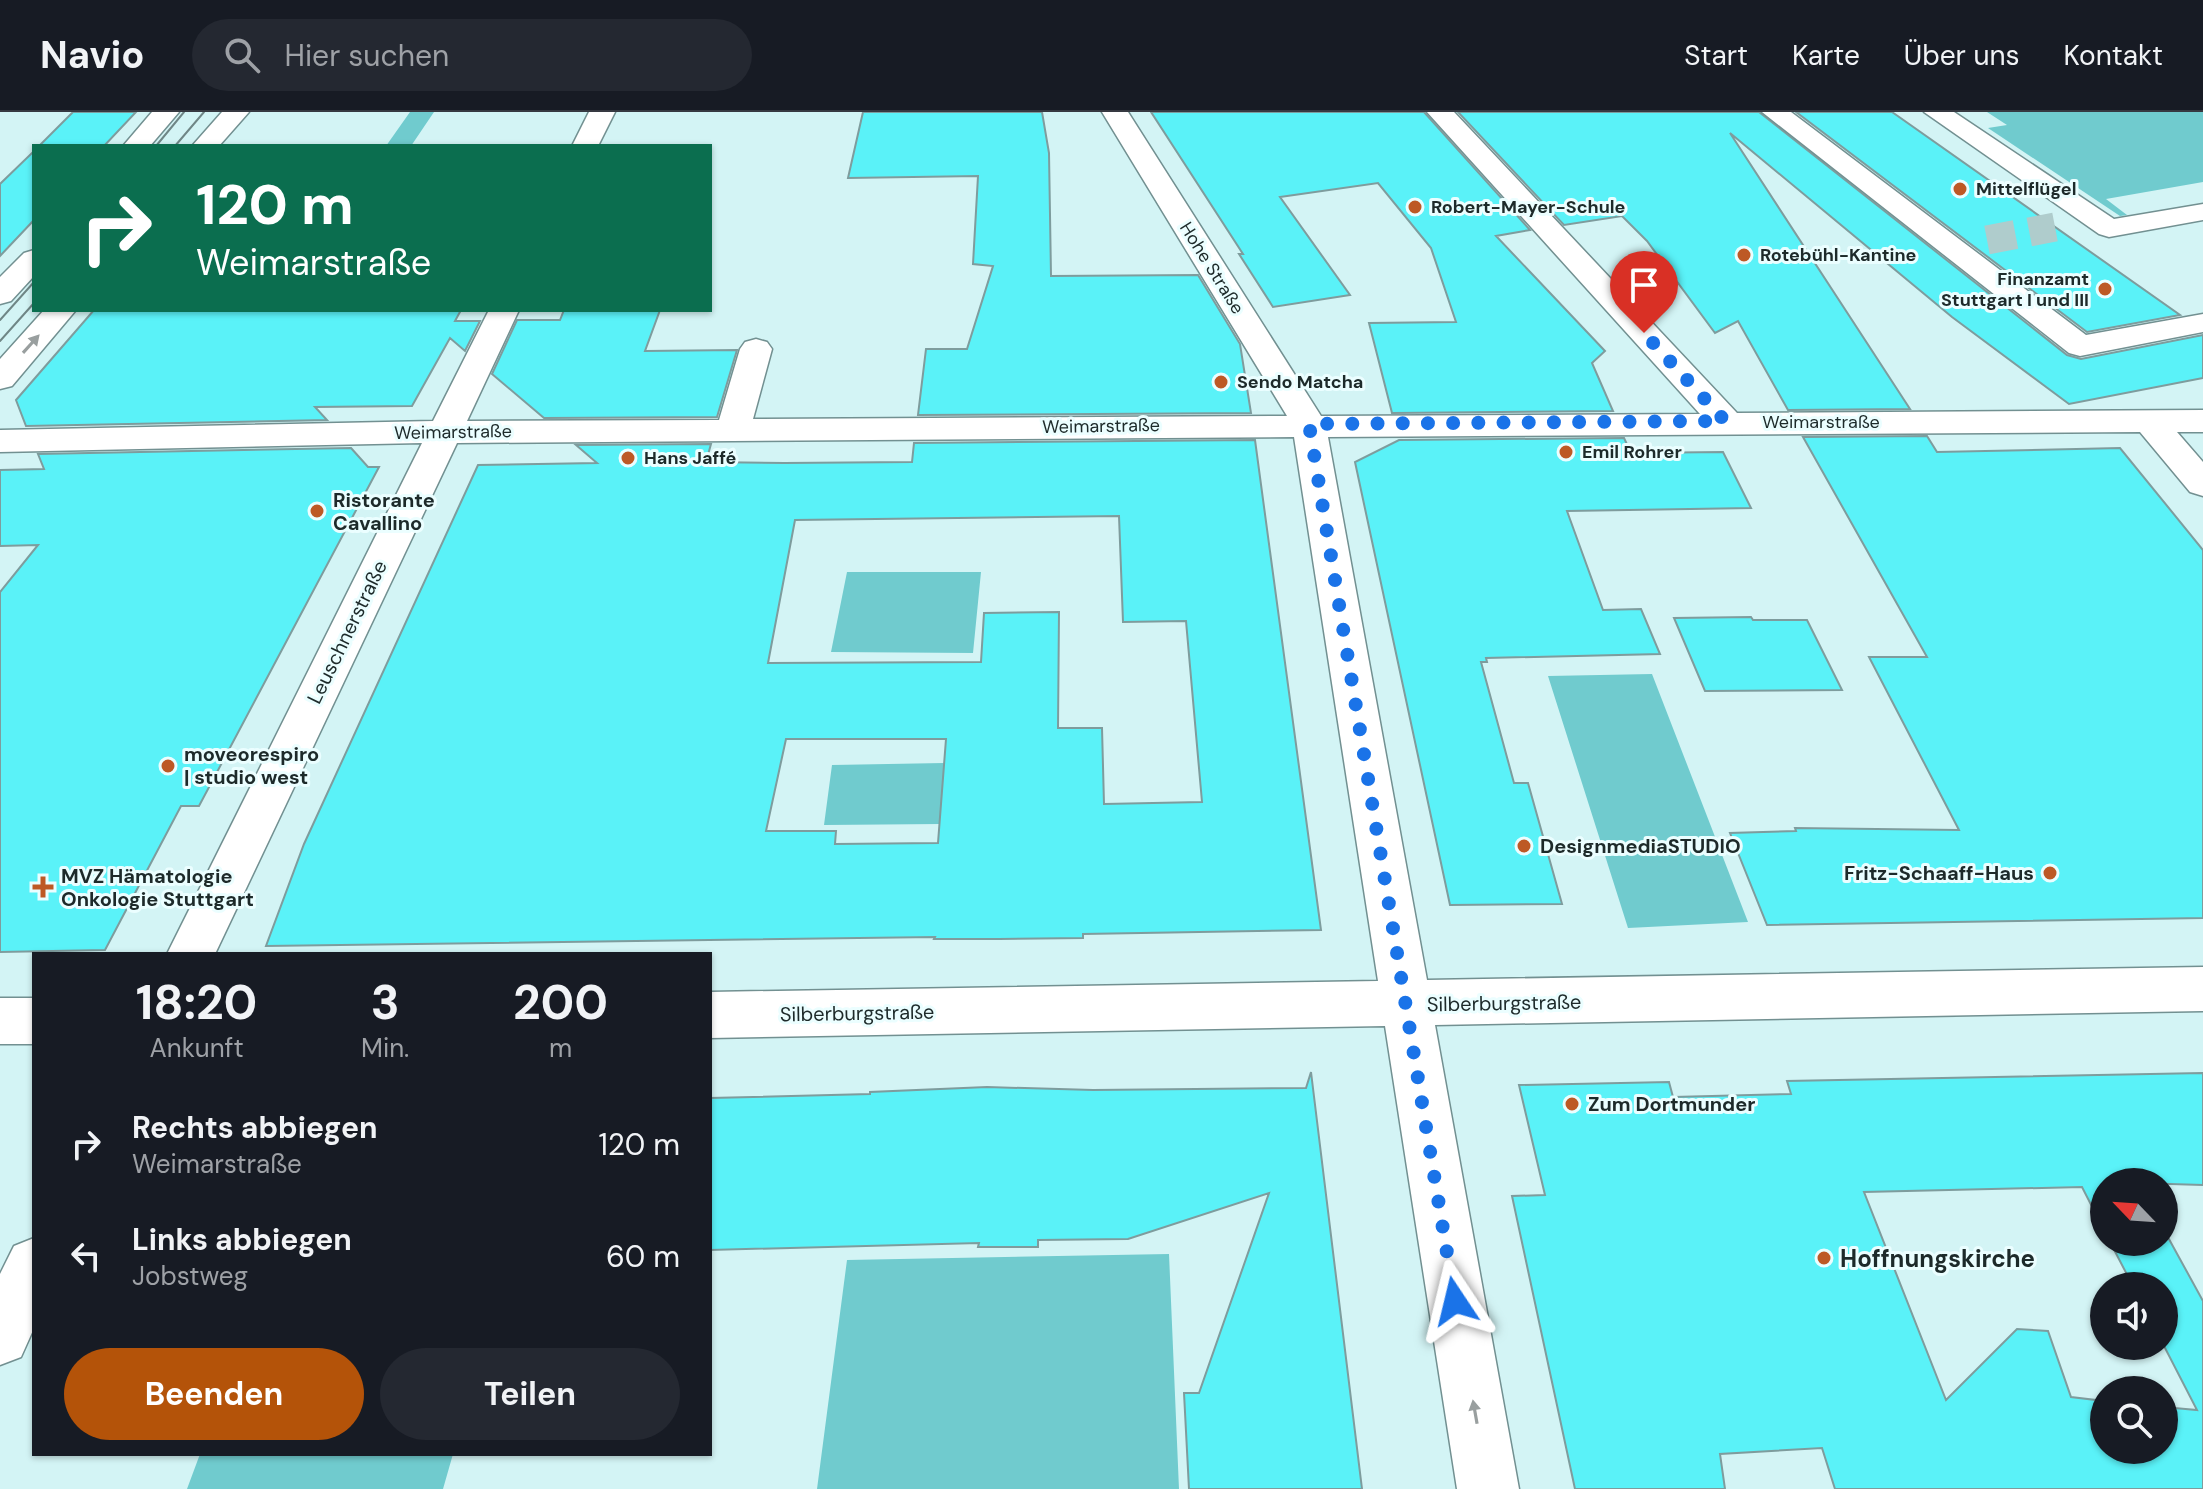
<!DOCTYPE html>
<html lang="de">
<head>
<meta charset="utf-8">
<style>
	:root { --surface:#171b24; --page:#242831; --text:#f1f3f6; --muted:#9ea1a6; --line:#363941; --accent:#b45309 }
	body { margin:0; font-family:"DM Sans",sans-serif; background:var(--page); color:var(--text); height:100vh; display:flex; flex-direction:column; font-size:30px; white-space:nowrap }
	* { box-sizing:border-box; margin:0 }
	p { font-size:26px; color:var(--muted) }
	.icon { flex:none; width:44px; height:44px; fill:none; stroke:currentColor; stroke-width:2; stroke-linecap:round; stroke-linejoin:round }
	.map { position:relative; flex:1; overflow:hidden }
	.drawer { position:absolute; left:32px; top:840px; width:680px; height:504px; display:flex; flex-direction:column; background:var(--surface); border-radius:0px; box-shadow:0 2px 6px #0004 }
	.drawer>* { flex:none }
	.hud { position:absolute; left:32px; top:32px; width:680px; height:168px; border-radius:0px; box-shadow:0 2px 6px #0004; background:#0b6e4f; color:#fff; overflow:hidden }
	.needle { width:52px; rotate:295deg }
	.buttons { position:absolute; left:2090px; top:1056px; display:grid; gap:16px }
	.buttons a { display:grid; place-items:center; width:88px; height:88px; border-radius:50%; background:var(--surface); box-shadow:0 2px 6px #0004; font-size:40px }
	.pin { position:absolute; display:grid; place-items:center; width:68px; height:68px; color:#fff; margin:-82px -34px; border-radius:50% 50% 50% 0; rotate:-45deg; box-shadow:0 0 8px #0007 }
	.pin .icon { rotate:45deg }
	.me { position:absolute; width:88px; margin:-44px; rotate:350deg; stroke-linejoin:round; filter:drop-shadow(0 0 6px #0008) }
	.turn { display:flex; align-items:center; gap:28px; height:168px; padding:0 32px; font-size:36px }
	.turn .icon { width:104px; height:104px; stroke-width:2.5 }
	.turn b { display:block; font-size:56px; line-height:68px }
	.eta { display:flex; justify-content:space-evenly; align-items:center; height:136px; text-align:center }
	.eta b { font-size:48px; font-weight:700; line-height:56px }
	.cta { display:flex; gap:16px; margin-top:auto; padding:16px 32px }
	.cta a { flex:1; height:92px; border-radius:48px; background:var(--accent); color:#fff; font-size:32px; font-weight:700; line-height:92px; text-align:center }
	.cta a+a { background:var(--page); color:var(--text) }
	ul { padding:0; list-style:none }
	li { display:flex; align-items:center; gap:24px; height:112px; padding:0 32px }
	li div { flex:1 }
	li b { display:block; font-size:30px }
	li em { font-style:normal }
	header { display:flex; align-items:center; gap:48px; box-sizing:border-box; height:112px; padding:0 40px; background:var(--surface); border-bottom:2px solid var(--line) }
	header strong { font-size:38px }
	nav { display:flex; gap:44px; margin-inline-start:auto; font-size:28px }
	.search { width:560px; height:72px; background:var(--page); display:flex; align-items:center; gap:20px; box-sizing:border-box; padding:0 28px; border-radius:44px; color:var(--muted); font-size:30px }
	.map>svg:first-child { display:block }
</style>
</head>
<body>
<header>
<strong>Navio</strong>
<div class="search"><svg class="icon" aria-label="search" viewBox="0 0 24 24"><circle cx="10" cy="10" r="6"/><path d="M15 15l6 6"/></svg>Hier suchen</div>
<nav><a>Start</a><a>Karte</a><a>Über uns</a><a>Kontakt</a></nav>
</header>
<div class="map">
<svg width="2203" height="1377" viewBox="0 0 2203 1377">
	<rect width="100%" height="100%" fill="#d3f4f5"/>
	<!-- green -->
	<path fill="#70cbce" d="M410 0H434L411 34H386Z
		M1987 0H2203V70L2106 87 2127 103 2120 104 1988 16 2007 13Z
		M847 460H981L973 541 831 540Z
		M1652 562 1748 810 1628 816 1548 564Z
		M944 651 940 712 824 713 832 653Z
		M1169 1142 1179 1377H817L847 1148Z
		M200 1342H453L443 1377H187Z"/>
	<!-- building -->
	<path fill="#5af2f8" stroke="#7e9c9d" stroke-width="2" fill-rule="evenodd" d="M73 0H136L104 34H39Z
		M863 0H1042L1049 41 1051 164 1198 163 1240 232 1251 301 918 303 926 237H967L993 154 973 152 978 64 848 66Z
		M1151 0H1424L1530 118 1496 124 1605 239 1592 251 1613 299 1392 301 1369 211 1456 210 1431 136 1378 71 1280 85 1350 183 1273 195 1239 142H1243Z
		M1458 0H1759L2067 243 2081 247 2203 223V266L2069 292 1952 205 1730 21 1910 297 1788 298 1738 209 1715 221 1647 129 1622 104 1564 113Z
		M1796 0H1892L2180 203 2087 220Z
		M34 39V108L0 144V72Z
		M94 198H461L455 209H480L465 239 450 226 412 294 315 295 327 308 26 314 16 288Z
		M564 198H660L645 239 737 238 717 305 544 306 492 262 517 208H560Z
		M1927 324 1937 340 2120 336 2203 438V806L1767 813 1730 721 1796 719 1795 716 1959 718 1869 545H1927L1803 325Z
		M1624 326 1631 341 1723 340 1751 396 1567 399 1603 498 1641 497 1660 542 1486 546 1487 550H1481L1514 671H1528L1562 792 1450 793 1355 350 1399 328Z
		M1255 328 1321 818 1083 822V826L999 827H934L935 825 266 834 304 732 478 353 597 351 576 333 711 332 706 350 784 351 912 350 914 331ZM1119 404 1123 510 1186 509 1202 690 1104 692 1102 616H1058L1059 500 984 501 981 550 768 551 795 408ZM786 627H946L938 731 835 732 836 719H766Z
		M351 336 368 355H379L199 694H181L105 838 0 840V480L38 433 0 434V358L44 357 38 342Z
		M1751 505 1753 508H1807L1842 578 1705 579 1674 506Z
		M1311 960 1362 1377H1189L1184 1281H1199L1269 1081 1128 1127 1038 1128V1135H978L979 1131 710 1138V986L870 982V980L987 975 1093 978 1306 976Z
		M2203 961V1073L2104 1070V1118L2082 1075 1864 1080 1946 1288 2017 1217 2048 1219 2071 1285 2104 1289V1338H2164V1295L2197 1298 2164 1234V1174H2133L2110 1130H2164V1118L2203 1189V1377H1835L1822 1336 1720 1342 1725 1377H1575L1512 1084 1545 1083 1519 973 1669 970 1673 985 1791 982 1787 969Z"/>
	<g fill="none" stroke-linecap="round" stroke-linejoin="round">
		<!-- minor-tunnel -->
		<path stroke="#afcccc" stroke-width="29" stroke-dasharray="29 14" stroke-linecap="butt" d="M1987 128 2055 115"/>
		<!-- minor casing -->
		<g stroke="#729091" stroke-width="3">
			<path id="minor" d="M152 0H179L150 34H123Z
				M222 0H249L219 34H192Z
				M589 0H615L598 34H572Z
				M1102 0H1128L1321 304 1700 302 1427 0H1454L1737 301 2203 298V320H2177L2203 350V384L2190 380 2140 320 1328 325 1427 868 2203 855V899L1435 913 1519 1377H1457L1385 914 710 926V880L1378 869 1294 325 457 331 215 842H167L422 331 0 340V318L433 309 489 198H519L467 309 719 308 740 237 745 230 756 227 767 230 772 237 753 307 1287 304Z
				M1762 0H1791L2086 223 2203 202V220L2080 244 2069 241Z
				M1924 0H1954L2114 107 2203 92V108L2109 125 2099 122Z
				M34 138V164L11 189 0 192V165L24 141Z
				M44 198H76L12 274 0 277V247Z
				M0 886H34V932H0Z
				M34 1126V1216L21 1245 0 1253V1162L14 1134Z"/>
		</g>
		<!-- minor -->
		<use href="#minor" fill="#fff" fill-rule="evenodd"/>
		<!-- tram -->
		<path stroke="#6f8686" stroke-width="2" d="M156 34 184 0
			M175 34 204 0
			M0 208 34 170
			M0 229 34 191"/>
	</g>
	<!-- one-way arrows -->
	<defs><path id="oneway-solid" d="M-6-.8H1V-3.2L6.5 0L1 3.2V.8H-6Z" transform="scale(2)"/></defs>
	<g fill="#999f9f">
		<use href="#oneway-solid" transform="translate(31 232) rotate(-48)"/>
		<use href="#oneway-solid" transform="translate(1475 1300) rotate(-100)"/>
	</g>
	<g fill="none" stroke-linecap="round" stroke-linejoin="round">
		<!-- route -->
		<path stroke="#1a73e8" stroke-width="14" stroke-dasharray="0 25.2" d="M1455 1189 1309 312 1725 309 1644 221"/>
	</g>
	<!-- markers -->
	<g fill="#bd5925" stroke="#ebfeff" stroke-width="3">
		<circle cx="1960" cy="77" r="8"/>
		<circle cx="1415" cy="95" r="8"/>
		<circle cx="1744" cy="143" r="8"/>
		<circle cx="2105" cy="177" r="8"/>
		<circle cx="1221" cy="270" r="8"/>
		<circle cx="1566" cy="340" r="8"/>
		<circle cx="628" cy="346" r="8"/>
		<circle cx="317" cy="399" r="8"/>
		<circle cx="168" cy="654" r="8"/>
		<circle cx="1524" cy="734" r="8"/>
		<circle cx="2050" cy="761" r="8"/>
		<path d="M39 763h8v8h8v8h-8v8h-8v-8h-8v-8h8z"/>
		<circle cx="1572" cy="992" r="8"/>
		<circle cx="1824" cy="1146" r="8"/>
	</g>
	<g text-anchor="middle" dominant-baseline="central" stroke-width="6" stroke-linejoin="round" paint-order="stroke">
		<!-- far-poi labels -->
		<g font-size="18" font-weight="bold" fill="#1d2a2a" stroke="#ebfeff" text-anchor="start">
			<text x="1976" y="77">Mittelflügel</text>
			<text x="1431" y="95">Robert-Mayer-Schule</text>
			<text x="1760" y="143">Rotebühl-Kantine</text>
			<text x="2089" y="167" text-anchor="end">Finanzamt<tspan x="2089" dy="21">Stuttgart I und III</tspan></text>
			<text x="1237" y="270">Sendo Matcha</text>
			<text x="1582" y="340">Emil Rohrer</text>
			<text x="644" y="346">Hans Jaffé</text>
		</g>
		<!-- far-street labels -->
		<g font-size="18" fill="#1d2a2a" stroke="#ebfeff">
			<text transform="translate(1212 156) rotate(58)">Hohe Straße</text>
			<text x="1821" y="310">Weimarstraße</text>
			<text transform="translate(1101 314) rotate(-1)">Weimarstraße</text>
			<text transform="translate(453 320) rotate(-1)">Weimarstraße</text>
		</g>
		<!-- poi labels -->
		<g font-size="20" font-weight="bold" fill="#1d2a2a" stroke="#ebfeff" text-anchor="start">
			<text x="333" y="388">Ristorante<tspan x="333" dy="23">Cavallino</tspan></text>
			<text x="184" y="642">moveorespiro<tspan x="184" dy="23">| studio west</tspan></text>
			<text x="1540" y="734">DesignmediaSTUDIO</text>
			<text x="2034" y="761" text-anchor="end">Fritz-Schaaff-Haus</text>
			<text x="61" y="764">MVZ Hämatologie<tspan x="61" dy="23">Onkologie Stuttgart</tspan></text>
			<text x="1588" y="992">Zum Dortmunder</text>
		</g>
		<!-- street labels -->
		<g font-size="20" fill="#1d2a2a" stroke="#ebfeff">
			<text transform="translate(347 520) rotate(-64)">Leuschnerstraße</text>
			<text transform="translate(1504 891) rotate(-1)">Silberburgstraße</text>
			<text transform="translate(857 901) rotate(-1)">Silberburgstraße</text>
		</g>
		<!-- near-poi labels -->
		<g font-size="24" font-weight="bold" fill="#1d2a2a" stroke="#ebfeff" text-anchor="start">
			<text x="1840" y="1146">Hoffnungskirche</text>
		</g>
	</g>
</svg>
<div class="buttons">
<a><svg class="needle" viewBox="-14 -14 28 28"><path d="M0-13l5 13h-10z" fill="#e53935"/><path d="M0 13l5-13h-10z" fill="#9ea1a6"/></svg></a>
<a><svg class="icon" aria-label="sound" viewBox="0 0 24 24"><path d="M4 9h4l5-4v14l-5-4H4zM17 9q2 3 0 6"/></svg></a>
<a><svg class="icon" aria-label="search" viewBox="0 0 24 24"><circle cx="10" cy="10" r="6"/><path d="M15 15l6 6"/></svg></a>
</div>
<div class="pin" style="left:1644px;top:221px;background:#d93025"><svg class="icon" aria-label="arrive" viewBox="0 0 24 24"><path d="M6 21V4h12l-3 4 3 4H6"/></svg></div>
<svg class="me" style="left:1455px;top:1189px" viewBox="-20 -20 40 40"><path d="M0-17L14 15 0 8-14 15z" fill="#1a73e8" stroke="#fff" stroke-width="4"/></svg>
<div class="hud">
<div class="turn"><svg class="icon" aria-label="right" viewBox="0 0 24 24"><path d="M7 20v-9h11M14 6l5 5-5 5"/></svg><div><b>120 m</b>Weimarstraße</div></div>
</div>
<section class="drawer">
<div class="eta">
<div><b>18:20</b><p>Ankunft</p></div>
<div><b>3</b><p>Min.</p></div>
<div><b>200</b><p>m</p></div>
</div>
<ul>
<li><svg class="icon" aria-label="right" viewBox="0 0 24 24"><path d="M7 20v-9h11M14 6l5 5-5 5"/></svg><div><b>Rechts abbiegen</b><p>Weimarstraße</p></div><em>120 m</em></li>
<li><svg class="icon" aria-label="left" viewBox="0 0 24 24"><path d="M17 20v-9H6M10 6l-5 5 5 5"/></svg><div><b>Links abbiegen</b><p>Jobstweg</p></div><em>60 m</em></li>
</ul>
<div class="cta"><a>Beenden</a><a>Teilen</a></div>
</section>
</div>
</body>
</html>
